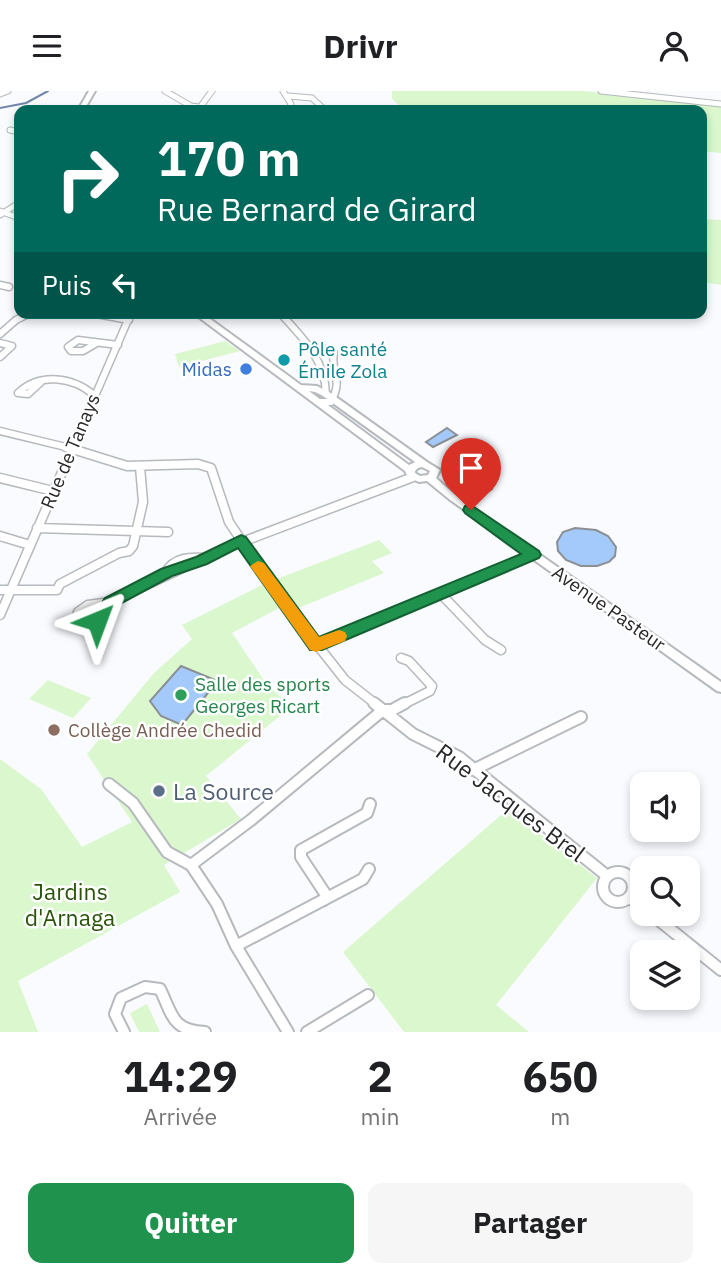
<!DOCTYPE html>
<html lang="fr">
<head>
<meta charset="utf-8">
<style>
	:root { --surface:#fff; --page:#f6f6f6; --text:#202124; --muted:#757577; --accent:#1f934d }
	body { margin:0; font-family:"IBM Plex Sans",sans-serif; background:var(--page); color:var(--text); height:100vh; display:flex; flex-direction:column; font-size:26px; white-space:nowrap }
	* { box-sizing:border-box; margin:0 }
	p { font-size:23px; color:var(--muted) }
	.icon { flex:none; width:38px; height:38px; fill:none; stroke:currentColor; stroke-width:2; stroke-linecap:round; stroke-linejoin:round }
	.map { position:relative; height:941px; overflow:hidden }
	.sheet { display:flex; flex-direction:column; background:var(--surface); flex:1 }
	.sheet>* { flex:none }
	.top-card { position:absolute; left:14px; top:14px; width:693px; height:214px; border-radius:14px; box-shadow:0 4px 10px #0003; background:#00695c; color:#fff; overflow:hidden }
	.buttons { position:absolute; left:630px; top:681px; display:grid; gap:14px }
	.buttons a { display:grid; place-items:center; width:70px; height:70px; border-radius:14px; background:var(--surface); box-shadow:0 4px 10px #0003; font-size:35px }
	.pin { position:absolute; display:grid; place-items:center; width:60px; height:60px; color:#fff; margin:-72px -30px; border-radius:50% 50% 50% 0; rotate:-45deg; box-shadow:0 0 7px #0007 }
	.pin .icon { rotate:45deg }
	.me { position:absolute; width:77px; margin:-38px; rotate:44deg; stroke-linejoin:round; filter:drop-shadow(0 0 5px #0008) }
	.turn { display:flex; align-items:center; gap:24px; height:147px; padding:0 28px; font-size:32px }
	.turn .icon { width:91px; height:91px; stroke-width:2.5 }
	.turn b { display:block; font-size:49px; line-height:60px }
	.then { display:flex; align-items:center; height:66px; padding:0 28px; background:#0003; gap:14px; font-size:26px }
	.eta { display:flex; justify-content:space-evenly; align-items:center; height:119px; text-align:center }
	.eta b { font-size:42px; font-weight:700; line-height:49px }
	.button { display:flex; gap:14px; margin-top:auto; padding:14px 28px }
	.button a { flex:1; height:80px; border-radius:14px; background:var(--accent); color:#fff; font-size:28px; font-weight:700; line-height:80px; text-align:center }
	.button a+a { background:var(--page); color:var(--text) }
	header { display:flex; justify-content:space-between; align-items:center; height:91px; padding:0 28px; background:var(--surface); font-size:32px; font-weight:700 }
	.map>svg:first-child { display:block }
</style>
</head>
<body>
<header><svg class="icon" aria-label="menu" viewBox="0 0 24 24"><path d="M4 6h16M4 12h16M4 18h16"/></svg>Drivr<svg class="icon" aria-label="person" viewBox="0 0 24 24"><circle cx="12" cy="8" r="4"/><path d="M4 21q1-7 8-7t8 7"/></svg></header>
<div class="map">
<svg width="721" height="941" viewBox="0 0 721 941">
	<rect width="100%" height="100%" fill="#f9fbff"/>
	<!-- green -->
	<path fill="#daf7ce" d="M392 0H583L721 14V62L702 60V19H394L400 15 392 8Z
		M702 128 721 129V194L702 191Z
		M225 250 240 260 179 276 175 263Z
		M379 449 392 462 372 470 384 482 296 518 274 489Z
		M262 494 279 517 232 542 268 595 292 615 206 685 241 728 164 774 180 801 18 890 38 941H0V668L41 698 82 756 132 731 87 663 154 582 192 548 182 534Z
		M48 589 91 607 73 627 29 608Z
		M508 718 597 787 496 914 529 941H404L343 861Z
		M147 913 160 941H139L130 922Z"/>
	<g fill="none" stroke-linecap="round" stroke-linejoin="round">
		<!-- stream -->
		<path stroke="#7186ab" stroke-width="2" d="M0 17 26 12 48 0"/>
	</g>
	<!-- building -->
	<path fill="#a3cafb" stroke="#8c8f93" stroke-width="2" d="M447 337 457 344 433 356 426 351Z
		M460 371 472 384 492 398 486 402 451 376Z
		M575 437 596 439 608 445 616 456 615 465 609 471 597 475H581L566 469 558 460 557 451 563 441Z
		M181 575 215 589 214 591 216 592 182 634 161 625 150 610Z"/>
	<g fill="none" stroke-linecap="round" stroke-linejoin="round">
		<!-- minor-far3 casing -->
		<g stroke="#b6b9bd" stroke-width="7">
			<path id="minor-far3" d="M165 0 191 15 199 16
				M283 0 291 13 289 19
				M601 0 721 13
				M0 3 8 0
				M288 5 312 7 325 19
				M198 19 212 0
				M10 39 19 41
				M0 120 19 127
				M0 124 19 112"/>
		</g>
		<!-- minor-far2 casing -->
		<g stroke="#b6b9bd" stroke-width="9">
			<path id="minor-far2" d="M0 194 9 196
				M91 222 129 229
				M280 222C303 247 325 268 326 303
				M0 243 16 229 30 222
				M0 252 12 255 0 266
				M95 253 83 260H71L68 256 78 249 118 254
				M313 258 323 257 334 262C330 284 344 286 331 311H318
				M41 291 28 303 18 302C40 281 73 286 94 304
				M0 340 74 358
				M72 358 131 222"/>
		</g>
		<!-- minor-far1 casing -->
		<g stroke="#b6b9bd" stroke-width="11">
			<path id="minor-far1" d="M66 356 127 375 198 373 211 377 229 431 278 504 345 589 377 614
				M0 387 53 400
				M37 437 168 441
				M0 445 30 454
				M166 481C174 467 189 466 204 467
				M0 499H57L60 493 119 462 129 460 133 455 143 411 140 376
				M441 503 485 549 501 559
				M110 511 221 459 413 386
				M110 511 97 530 85 532 77 527 78 521 88 514Z
				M0 524 73 356
				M316 555 534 464
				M401 567 409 570 432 595 430 600 402 614"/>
		</g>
		<!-- minor casing -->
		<g stroke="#b6b9bd" stroke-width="14">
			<path id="minor" d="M374 612 413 643 459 666 606 784
				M383 619H392L405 612
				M473 679 581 626
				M109 693 133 712 167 761 191 774
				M603 796a15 15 0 1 1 30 0a15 15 0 1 1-30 0Z
				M630 807 642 816
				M324 809 326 804 301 766V759L367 722 370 713
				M650 822 721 879
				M236 855 363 788 369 778
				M124 941 115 923 121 907 145 896 160 898C173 925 172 939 205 941
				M288 941 236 855 217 813 191 774 251 729 383 619
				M307 941 368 904"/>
		</g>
		<!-- major casing -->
		<g stroke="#b6b9bd" stroke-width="4">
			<path id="major" d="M89 0H95L84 19H78Z
				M193 222H202L301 294 317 295 329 301 427 371 440 379 436 387 455 404 721 591V601L717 600 449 408 427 390 419 391 408 386 405 380ZM309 300 315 301 323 305 415 371 409 374ZM422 376 430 380 428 384 420 385 415 382V380L418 377Z"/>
		</g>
		<!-- minor-far3 -->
		<use href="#minor-far3" stroke="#fff" stroke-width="5"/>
		<!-- minor-far2 -->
		<use href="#minor-far2" stroke="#fff" stroke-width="6"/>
		<!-- minor-far1 -->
		<use href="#minor-far1" stroke="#fff" stroke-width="8"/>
		<!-- minor -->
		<use href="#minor" stroke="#fff" stroke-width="10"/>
		<!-- major -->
		<use href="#major" fill="#fff" fill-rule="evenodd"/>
	</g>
	<!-- route -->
	<path fill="#1f934d" stroke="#146032" stroke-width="2" d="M471 414 539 460 541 464 539 467 322 559H310L238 457 207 473 172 485 116 515 103 534H92L89 530 105 507 161 478 196 466 241 444 246 446 319 546 521 463 465 422 463 419 465 415Z"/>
	<!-- slow -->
	<path fill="#f59e0b" d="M258 470 264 472 319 546 339 539 345 541 347 545 345 550 316 561 310 559 250 475Z"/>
	<!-- markers -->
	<circle fill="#0f9aa8" stroke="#fff" stroke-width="2.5" cx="284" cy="269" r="7"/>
	<circle fill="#3f7fe0" stroke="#fff" stroke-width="2.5" cx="246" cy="278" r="7"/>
	<circle fill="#2e9e5b" stroke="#fff" stroke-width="2.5" cx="181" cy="604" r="7"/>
	<circle fill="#8d6e63" stroke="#fff" stroke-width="2.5" cx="54" cy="639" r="7"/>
	<circle fill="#5c6f8a" stroke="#fff" stroke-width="2.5" cx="159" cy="700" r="7"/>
	<g text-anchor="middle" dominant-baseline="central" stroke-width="5" stroke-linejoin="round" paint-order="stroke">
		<!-- culture labels -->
		<g font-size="19" fill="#0d838f" stroke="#fff" text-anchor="start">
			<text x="298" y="258">Pôle santé<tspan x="298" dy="22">Émile Zola</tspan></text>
		</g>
		<!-- shop labels -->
		<g font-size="19" fill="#366cbe" stroke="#fff" text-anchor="end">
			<text x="232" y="278">Midas</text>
		</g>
		<!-- street labels -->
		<g font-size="19" fill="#27282a" stroke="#fff">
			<text transform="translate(70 360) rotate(-67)">Rue de Tanays</text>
			<text transform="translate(609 517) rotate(35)">Avenue Pasteur</text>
		</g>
		<!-- leisure labels -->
		<g font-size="19" fill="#27864d" stroke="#fff" text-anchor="start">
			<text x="195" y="593">Salle des sports<tspan x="195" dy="22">Georges Ricart</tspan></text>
		</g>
		<!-- education labels -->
		<g font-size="19" fill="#785e54" stroke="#fff" text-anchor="start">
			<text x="68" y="639">Collège Andrée Chedid</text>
		</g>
		<!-- near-service labels -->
		<g font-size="23" fill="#4e5e75" stroke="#fff" text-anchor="start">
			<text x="173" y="700">La Source</text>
		</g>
		<!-- near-street labels -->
		<g font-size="23" fill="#27282a" stroke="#fff">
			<text transform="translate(511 711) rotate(37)">Rue Jacques Brel</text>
		</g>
		<!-- near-park labels -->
		<g font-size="23" fill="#28540b" stroke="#fff">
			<text x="70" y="800">Jardins<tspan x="70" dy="26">d'Arnaga</tspan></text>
		</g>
	</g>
</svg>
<div class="buttons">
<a><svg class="icon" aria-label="sound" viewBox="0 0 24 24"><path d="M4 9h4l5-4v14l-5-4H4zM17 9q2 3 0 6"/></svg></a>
<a><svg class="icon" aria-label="search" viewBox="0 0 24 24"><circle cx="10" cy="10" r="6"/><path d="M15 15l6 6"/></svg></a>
<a><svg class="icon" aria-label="layers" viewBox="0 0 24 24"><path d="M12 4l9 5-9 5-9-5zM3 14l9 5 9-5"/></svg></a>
</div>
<div class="pin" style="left:471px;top:419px;background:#d93025"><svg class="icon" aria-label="arrive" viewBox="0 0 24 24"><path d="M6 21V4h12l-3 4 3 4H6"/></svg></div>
<svg class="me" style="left:97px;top:530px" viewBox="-20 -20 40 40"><path d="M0-17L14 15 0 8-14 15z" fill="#1f934d" stroke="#fff" stroke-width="4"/></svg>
<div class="top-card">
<div class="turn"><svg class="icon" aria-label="right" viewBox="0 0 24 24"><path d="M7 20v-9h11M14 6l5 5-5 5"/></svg><div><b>170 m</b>Rue Bernard de Girard</div></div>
<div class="then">Puis<svg class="icon" aria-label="left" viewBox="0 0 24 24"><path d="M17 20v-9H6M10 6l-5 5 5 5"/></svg></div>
</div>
</div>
<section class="sheet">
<div class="eta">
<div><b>14:29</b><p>Arrivée</p></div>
<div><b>2</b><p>min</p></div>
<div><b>650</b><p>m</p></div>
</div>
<div class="button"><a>Quitter</a><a>Partager</a></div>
</section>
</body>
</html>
